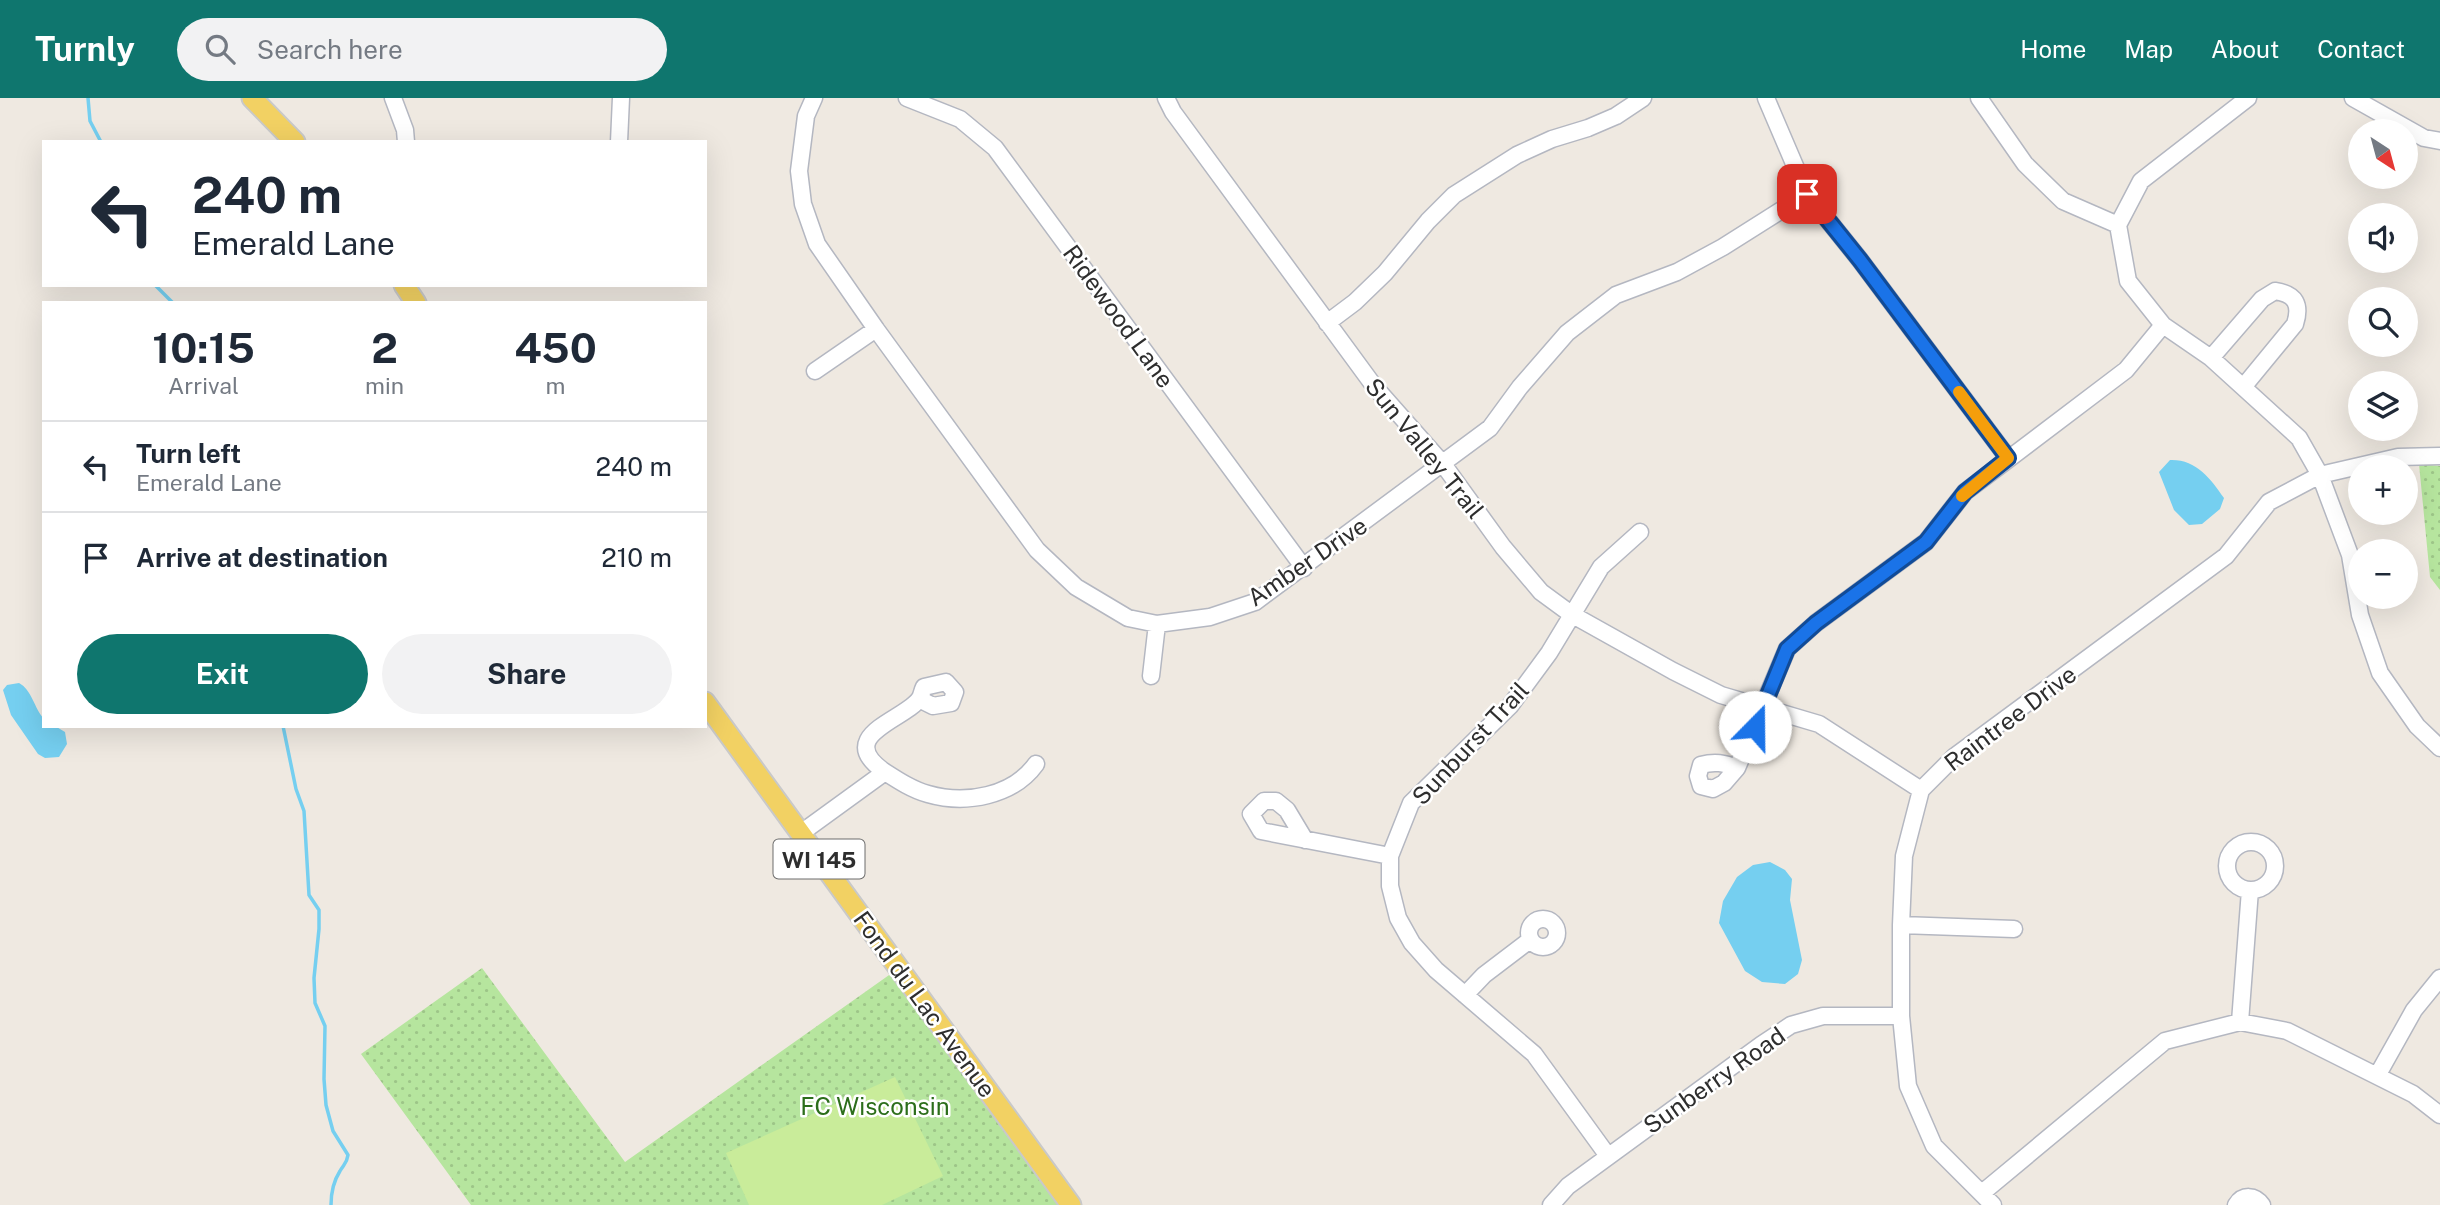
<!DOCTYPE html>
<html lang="en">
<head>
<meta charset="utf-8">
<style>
	:root { --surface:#fff; --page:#f2f2f3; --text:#1f2937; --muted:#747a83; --line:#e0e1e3; --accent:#0f766e }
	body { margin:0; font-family:"Public Sans",sans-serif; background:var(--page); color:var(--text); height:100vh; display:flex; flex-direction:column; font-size:26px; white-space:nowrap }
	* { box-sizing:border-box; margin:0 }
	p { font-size:23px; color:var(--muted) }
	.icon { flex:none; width:38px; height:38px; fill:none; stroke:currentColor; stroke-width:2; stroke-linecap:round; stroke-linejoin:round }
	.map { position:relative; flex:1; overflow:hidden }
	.panel { position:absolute; left:42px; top:203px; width:665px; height:427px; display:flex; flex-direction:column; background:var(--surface); border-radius:0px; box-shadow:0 7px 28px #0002 }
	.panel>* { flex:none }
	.hud { position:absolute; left:42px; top:42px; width:665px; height:147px; border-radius:0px; box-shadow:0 7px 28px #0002; background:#fff; color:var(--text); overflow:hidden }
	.needle { width:46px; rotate:144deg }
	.buttons { position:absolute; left:2348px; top:21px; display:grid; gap:14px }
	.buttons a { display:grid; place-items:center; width:70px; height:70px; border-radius:50%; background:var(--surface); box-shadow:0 7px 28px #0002; font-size:35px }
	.pin { position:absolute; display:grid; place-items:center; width:60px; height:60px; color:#fff; margin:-30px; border-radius:14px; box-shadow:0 4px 10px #0006 }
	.me { position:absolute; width:77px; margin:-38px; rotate:22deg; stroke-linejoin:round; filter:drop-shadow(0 0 5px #0008) }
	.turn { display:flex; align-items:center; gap:24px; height:147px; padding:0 35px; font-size:32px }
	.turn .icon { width:91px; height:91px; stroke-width:2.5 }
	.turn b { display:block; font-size:49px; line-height:60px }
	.eta { display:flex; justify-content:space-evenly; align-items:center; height:119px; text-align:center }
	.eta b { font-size:42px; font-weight:700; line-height:49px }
	.button { display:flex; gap:14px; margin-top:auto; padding:14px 35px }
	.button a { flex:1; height:80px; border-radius:42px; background:var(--accent); color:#fff; font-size:28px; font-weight:700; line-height:80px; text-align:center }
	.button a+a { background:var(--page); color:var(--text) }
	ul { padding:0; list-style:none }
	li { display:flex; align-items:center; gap:21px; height:91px; padding:0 35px; border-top:2px solid var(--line) }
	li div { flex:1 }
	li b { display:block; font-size:26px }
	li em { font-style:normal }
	header { display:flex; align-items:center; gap:42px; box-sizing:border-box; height:98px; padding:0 35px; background:var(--accent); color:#fff }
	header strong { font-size:33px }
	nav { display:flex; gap:38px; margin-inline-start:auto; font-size:24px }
	.search { width:490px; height:63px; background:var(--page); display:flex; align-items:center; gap:18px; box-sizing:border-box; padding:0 24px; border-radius:38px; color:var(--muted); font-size:26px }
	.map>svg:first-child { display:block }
</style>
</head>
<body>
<header>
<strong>Turnly</strong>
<div class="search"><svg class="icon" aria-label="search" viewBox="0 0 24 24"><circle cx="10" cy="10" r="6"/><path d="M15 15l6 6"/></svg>Search here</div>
<nav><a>Home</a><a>Map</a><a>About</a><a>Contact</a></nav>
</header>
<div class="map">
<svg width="2440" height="1107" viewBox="0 0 2440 1107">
	<defs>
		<pattern id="park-dots" width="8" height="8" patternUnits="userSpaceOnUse" patternTransform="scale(1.75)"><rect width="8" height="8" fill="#b6e59e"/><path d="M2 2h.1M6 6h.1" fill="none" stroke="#9dc588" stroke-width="1.8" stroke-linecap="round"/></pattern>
	</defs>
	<rect width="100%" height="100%" fill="#efe9e1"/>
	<!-- park -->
	<path fill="url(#park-dots)" d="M2419 366 2440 368V492L2430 479Z
		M482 870 625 1064 899 870 1071 1107H471L361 956Z"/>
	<!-- pitch -->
	<path fill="#c9ec9a" d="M895 979 943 1078 882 1107H749L726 1055Z"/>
	<!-- water -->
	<path fill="#75cff0" d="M2170 362C2196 361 2210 380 2224 400L2220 411 2202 426 2189 427 2174 412 2159 374Z
		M19 585C32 592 34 610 44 621V628H55L65 634 67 646 59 659 45 660 38 656 11 617 3 592 7 587Z
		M1770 764 1785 772 1792 781 1790 802 1802 862 1798 876 1785 886 1762 884 1745 873 1719 825 1723 803 1737 779 1753 767Z"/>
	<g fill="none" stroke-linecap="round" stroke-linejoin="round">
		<!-- stream -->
		<path stroke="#75cff0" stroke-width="3.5" d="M88 0 90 23 101 44
			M155 187 173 205
			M283 628 296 691 304 713 309 797 319 812V831L314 880 315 905 325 928 324 981 326 1007 333 1033 348 1057C347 1065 344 1066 340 1073 333 1084 331 1094 331 1107"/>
		<!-- minor casing -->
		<g stroke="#b4b7c1" stroke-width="19">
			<path id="minor" d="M393 0 405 32 406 44
				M814 0 806 18 799 73 803 106 817 146 876 231 1037 452 1076 489 1128 520 1157 526 1210 519 1255 504 1490 330 1520 289 1567 235 1616 197 1677 174 1723 149 1807 96
				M907 0 960 21 995 50 1304 470
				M1166 0 1173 14 1374 288 1443 366 1503 449 1541 494 1571 516 1673 573 1721 597 1819 626 1921 692
				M1766 0 1807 96 1860 162 2008 360
				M1979 0 2025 66 2063 103 2118 127
				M2248 0 2141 83 2118 127 2128 183 2163 227 2211 260 2299 340 2320 377 2350 457 2360 517 2380 575 2417 628 2440 650
				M2353 0 2424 40 2440 43
				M619 44 621 0
				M1327 225 1355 204 1385 175 1428 123 1454 97 1517 57 1552 41 1588 30 1616 18 1643 0
				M2211 260 2262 201 2275 193C2296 196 2301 207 2295 226L2244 288
				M815 273 876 231
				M1151 578 1157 526
				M1737 670C1724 665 1715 663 1701 667L1698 678 1701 688 1713 691 1724 685 1737 670 1787 551 1816 525 1926 444 1965 394 2126 272 2163 227
				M885 674C832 637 906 622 920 600 922 596 922 593 924 589L946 584 955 594 951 605 933 608 919 601
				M801 735 885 674C899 683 913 692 928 696 966 707 1013 698 1036 666
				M1305 742 1287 712 1276 703H1264L1251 716 1261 733 1390 758
				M2227 768a24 24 0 1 1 48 0a24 24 0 1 1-48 0Z
				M1529 835a14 14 0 1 1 28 0a14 14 0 1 1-28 0Z
				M1901 827 2014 831
				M1465 897 1484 877 1530 842
				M2240 924 2250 792
				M2377 978 2414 912 2440 880
				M1608 1058 1534 956 1436 872 1412 845 1398 820 1390 788V758L1411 705 1510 608 1549 555 1601 469 1640 434
				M1982 1095 2165 943 2240 924 2287 933 2413 996 2440 1017
				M1551 1107 1568 1088 1761 947 1791 927 1823 918H1901
				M1993 1107 1934 1048 1908 988 1901 918V827L1904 758 1921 692 1954 659 2226 458 2269 404 2320 377 2398 359 2440 358
				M2236 1107C2243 1096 2255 1097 2262 1107"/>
		</g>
		<!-- major casing -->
		<g stroke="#c9c9c9" stroke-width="23">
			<path id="major" d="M252 0 295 44
				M404 187 416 205
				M705 604 1071 1107"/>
		</g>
		<!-- minor -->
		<use href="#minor" stroke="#fff" stroke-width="16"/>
		<!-- major -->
		<use href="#major" stroke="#f2d163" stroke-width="19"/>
	</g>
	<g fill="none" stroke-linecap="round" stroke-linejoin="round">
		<!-- route casing -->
		<g stroke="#114b97" stroke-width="18">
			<path id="route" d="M1755 629 1787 551 1816 525 1926 444 1965 394 2008 360 1860 162 1807 96"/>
		</g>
		<!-- route -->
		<use href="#route" stroke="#1a73e8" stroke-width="12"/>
		<!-- slow -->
		<path stroke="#f59e0b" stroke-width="12" d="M1959 294 2008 360 1962 398"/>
	</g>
	<g text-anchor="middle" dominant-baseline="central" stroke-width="5" stroke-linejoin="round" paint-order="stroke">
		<!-- shield labels -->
		<rect fill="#fff" stroke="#6d6d6d" stroke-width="2" x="773.5" y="741.5" width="91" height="39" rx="5"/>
		<g font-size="23" font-weight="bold" fill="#2e2e2e">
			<text x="819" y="761">WI 145</text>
		</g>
		<!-- street labels -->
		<g font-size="24" fill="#2e2e2e" stroke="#fff">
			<text transform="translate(1119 218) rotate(54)">Ridewood Lane</text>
			<text transform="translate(1425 350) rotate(51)">Sun Valley Trail</text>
			<text transform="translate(1307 463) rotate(-34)">Amber Drive</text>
			<text transform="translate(2010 620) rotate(-37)">Raintree Drive</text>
			<text transform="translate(1470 645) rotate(-47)">Sunburst Trail</text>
			<text transform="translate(925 906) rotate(54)">Fond du Lac Avenue</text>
			<text transform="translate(1714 982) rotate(-35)">Sunberry Road</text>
		</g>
		<!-- park labels -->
		<g font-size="24" fill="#2c6e1b" stroke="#fff">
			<text x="875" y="1008">FC Wisconsin</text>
		</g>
	</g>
</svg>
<div class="buttons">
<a><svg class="needle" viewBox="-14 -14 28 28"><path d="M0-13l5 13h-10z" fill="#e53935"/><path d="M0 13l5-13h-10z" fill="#747a83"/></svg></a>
<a><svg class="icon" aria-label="sound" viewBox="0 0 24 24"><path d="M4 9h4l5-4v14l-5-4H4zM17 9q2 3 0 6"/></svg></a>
<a><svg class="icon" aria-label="search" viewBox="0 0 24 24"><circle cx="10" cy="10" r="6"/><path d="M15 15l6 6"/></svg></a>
<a><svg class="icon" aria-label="layers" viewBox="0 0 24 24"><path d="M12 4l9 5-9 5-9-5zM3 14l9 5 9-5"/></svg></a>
<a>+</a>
<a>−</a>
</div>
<div class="pin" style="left:1807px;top:96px;background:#d93025"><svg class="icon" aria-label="arrive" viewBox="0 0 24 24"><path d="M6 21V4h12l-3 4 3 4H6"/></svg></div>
<svg class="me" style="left:1755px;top:629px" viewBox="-20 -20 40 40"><circle r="19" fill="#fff"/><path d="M0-13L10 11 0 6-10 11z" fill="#1a73e8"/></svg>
<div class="hud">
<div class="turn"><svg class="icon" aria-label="left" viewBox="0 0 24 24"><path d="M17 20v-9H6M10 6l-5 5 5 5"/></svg><div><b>240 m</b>Emerald Lane</div></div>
</div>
<section class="panel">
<div class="eta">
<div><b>10:15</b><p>Arrival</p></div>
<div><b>2</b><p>min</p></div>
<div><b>450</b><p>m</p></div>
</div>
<ul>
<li><svg class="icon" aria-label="left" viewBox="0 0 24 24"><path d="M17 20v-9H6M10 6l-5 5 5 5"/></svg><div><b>Turn left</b><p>Emerald Lane</p></div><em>240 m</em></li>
<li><svg class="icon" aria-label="arrive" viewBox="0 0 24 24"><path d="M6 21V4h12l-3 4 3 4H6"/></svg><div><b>Arrive at destination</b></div><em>210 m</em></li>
</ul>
<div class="button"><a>Exit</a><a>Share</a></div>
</section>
</div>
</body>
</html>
